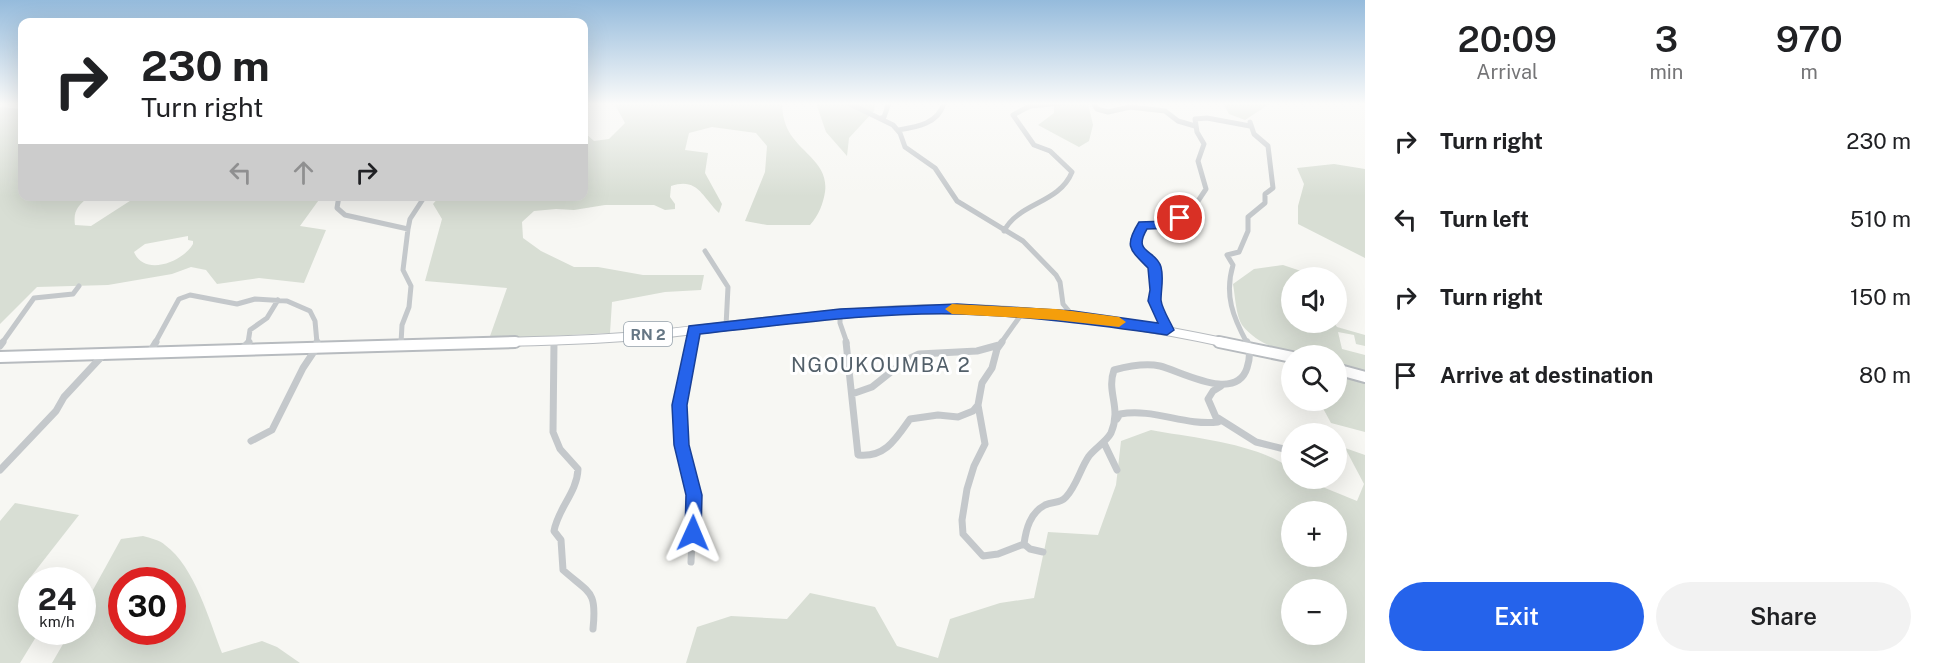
<!DOCTYPE html>
<html lang="en">
<head>
<meta charset="utf-8">
<style>
	:root { --surface:#fff; --page:#f2f2f2; --text:#202124; --muted:#757577; --accent:#2563eb }
	body { margin:0; font-family:"Public Sans",sans-serif; background:var(--page); color:var(--text); height:100vh; display:flex; flex-direction:column; font-size:22px; white-space:nowrap }
	* { box-sizing:border-box; margin:0 }
	p { font-size:20px; color:var(--muted) }
	.icon { flex:none; width:33px; height:33px; fill:none; stroke:currentColor; stroke-width:2; stroke-linecap:round; stroke-linejoin:round }
	.map { position:relative; flex:1; overflow:hidden }
	.side { display:flex; flex-direction:column; background:var(--surface); width:570px }
	.side>* { flex:none }
	.hud { position:absolute; left:18px; top:18px; width:570px; height:183px; border-radius:12px; box-shadow:0 6px 24px #0002; background:#fff; color:var(--text); overflow:hidden }
	.controls { position:absolute; left:1281px; top:267px; display:grid; gap:12px }
	.controls a { display:grid; place-items:center; width:66px; height:66px; border-radius:50%; background:var(--surface); box-shadow:0 6px 24px #0002; font-size:30px }
	.speed { position:absolute; left:18px; top:567px; display:flex; gap:12px; font-size:30px; font-weight:700; text-align:center }
	.speed>* { display:grid; place-content:center; width:78px; height:78px; border-radius:50%; background:var(--surface); box-shadow:0 6px 24px #0002; line-height:1 }
	.speed small { font-size:15px; font-weight:400 }
	.speed .limit { border:9px solid #d22; background:#fff; color:#111 }
	.pin { position:absolute; display:grid; place-items:center; width:51px; height:51px; color:#fff; margin:-26px; border:3px solid #fff; border-radius:50%; box-shadow:0 2px 6px #0007 }
	.me { position:absolute; width:66px; margin:-33px; rotate:1deg; stroke-linejoin:round; filter:drop-shadow(0 0 4px #0008) }
	.turn { display:flex; align-items:center; gap:21px; height:126px; padding:0 24px; font-size:27px }
	.turn .icon { width:78px; height:78px; stroke-width:2.5 }
	.turn b { display:block; font-size:42px; line-height:51px }
	.lanes { display:flex; align-items:center; height:57px; padding:0 24px; background:#0003; justify-content:center; gap:30px; direction:ltr }
	.lanes .off { opacity:.35 }
	.eta { display:flex; justify-content:space-evenly; align-items:center; height:102px; text-align:center }
	.eta b { font-size:36px; font-weight:600; line-height:42px }
	.button { display:flex; gap:12px; margin-top:auto; padding:12px 24px }
	.button a { flex:1; height:69px; border-radius:36px; background:var(--accent); color:#fff; font-size:24px; font-weight:600; line-height:69px; text-align:center }
	.button a+a { background:var(--page); color:var(--text) }
	ul { padding:0; list-style:none }
	li { display:flex; align-items:center; gap:18px; height:78px; padding:0 24px }
	li div { flex:1 }
	li b { display:block; font-size:22px }
	li em { font-style:normal }
	main { display:flex; flex:1; min-height:0 }
	.map>svg:first-child { display:block }
</style>
</head>
<body>
<main>
<div class="map">
<svg width="1365" height="663" viewBox="0 0 1365 663">
	<rect width="100%" height="100%" fill="#f7f7f3"/>
	<!-- green -->
	<path fill="#d8ded4" fill-rule="evenodd" d="M614 103H782C782 112 784 122 788 130 800 153 829 163 825 192 823 204 819 215 810 225H767L745 221 765 172 767 146 756 133 712 127 689 133 685 150 708 153 705 173 722 204 719 213C702 197 698 177 671 186L670 197 675 204V209L665 210 654 205H605L574 210 556 209 534 211 522 222 523 238 541 251 574 267H598L643 275H704L701 290 665 292 612 302 610 333 489 339 507 288 425 281 442 219 433 204 439 197 584 196V132L594 141 609 139 625 123Z
		M816 103H875L874 111 849 138 847 156 826 132Z
		M1054 103H1088L1093 125 1089 141 1079 147 1038 125 1054 113Z
		M1223 103H1271L1245 120 1229 114Z
		M0 107 22 109V196L89 197C78 205 73 211 75 225L91 226 136 197H321L300 226 326 230 304 283 259 278 217 284 206 270 191 267 172 274 108 285 37 287 0 324ZM188 236V240L193 241V244C183 262 144 277 134 252L145 244Z
		M1334 164 1365 169V258L1298 224V206L1304 184 1297 168Z
		M1283 265 1301 271 1306 277 1292 278V322L1334 323 1337 327 1365 335V346L1356 344 1354 335 1338 332 1342 349 1365 355V432L1331 423 1319 401 1336 400V356C1304 355 1264 353 1242 325 1236 316 1235 295 1233 284L1254 269Z
		M1151 430C1193 438 1257 443 1291 469L1292 478 1303 479 1357 501 1364 484 1345 448 1365 455V663H686L697 627 731 616 787 619 810 593 875 607 897 646 938 658 950 619 1000 603 1034 598 1048 532 1098 535 1116 485 1121 441ZM1292 512H1336V556H1292ZM1292 590H1336V634H1292Z
		M15 503 79 515 29 579 35 580H32V632H39L20 663H0V521Z
		M143 536C150 538 160 540 165 545 195 567 209 620 222 653L262 641 277 647 300 663H52L70 632H82L83 608 121 539ZM122 580H172V632H122Z"/>
	<g fill="none" stroke-linecap="round" stroke-linejoin="round">
		<!-- primary-far1 casing -->
		<g stroke="#b7bbbf" stroke-width="10">
			<path id="primary-far1" d="M465 343C526 341 589 341 650 335 752 324 855 308 957 309 1049 310 1138 324 1227 343"/>
		</g>
		<!-- primary casing -->
		<g stroke="#b7bbbf" stroke-width="14">
			<path id="primary" d="M1219 342 1292 357
				M0 357 515 342
				M1336 369 1365 377"/>
		</g>
		<!-- street-far1 -->
		<path stroke="#c4c8cb" stroke-width="5" d="M848 103 893 125 900 133 905 147 935 168 957 201 1023 241 1056 275 1060 282 1063 304 1073 316
			M1093 103 1097 109 1108 112 1130 107 1165 111 1178 121 1195 126
			M881 118 884 117 889 103
			M898 130C917 127 938 124 944 103
			M339 196 337 208 345 215 408 229
			M1004 231C1019 202 1059 204 1072 172L1050 151 1034 145 1013 115 1030 106 1061 103
			M705 251 728 287 726 326
			M840 314V323L847 343
			M1167 330 1155 301V266L1137 248 1136 238 1143 225H1172L1180 218 1188 216 1206 189 1198 161 1204 144 1197 132 1195 119 1207 118 1250 126
			M2 343 34 298 73 294 79 286
			M155 343 179 299 190 295 237 304 255 299 287 301 310 311 315 321 317 343
			M248 343 250 330 267 318 278 300
			M401 343 402 325 409 307 411 286 403 270 408 229 410 219 425 196
			M692 343 694 330
			M1001 343 1023 312
			M1247 343C1233 317 1224 295 1233 265L1227 255 1239 252 1248 231V217L1265 203V194L1273 188 1268 146 1254 134 1250 122"/>
		<!-- street -->
		<path stroke="#c4c8cb" stroke-width="7" d="M554 342 553 432 560 449 578 469C577 493 558 508 554 531L561 540 563 570C590 594 597 590 593 629
			M846 342 858 455C885 458 896 439 910 419L938 415 958 417 973 411 978 405 982 383 992 368 997 349 1002 342
			M401 344V342
			M0 346 3 342
			M242 349 249 342
			M150 352 156 342
			M852 394 872 387 906 360 919 354 977 351 999 345
			M978 405 985 444 974 466 967 489 962 520 963 534 983 556 998 554 1024 544
			M1218 418 1256 442 1292 451
			M1117 419 1120 414C1154 408 1184 426 1218 422L1208 399 1213 391 1221 386
			M251 441 272 430 303 368 317 347V342
			M1104 443 1117 470
			M0 470 56 411 64 397 104 354
			M1024 544C1026 529 1030 513 1045 505 1053 501 1060 504 1066 497 1077 485 1080 469 1089 456 1095 448 1106 442 1111 433 1122 407 1106 393 1114 370 1129 366 1145 363 1160 366 1181 371 1236 403 1247 368 1250 359 1251 351 1247 342
			M1024 544 1030 549 1043 552
			M691 562 694 495 681 445 680 405 692 342"/>
		<!-- primary-far1 -->
		<use href="#primary-far1" stroke="#fff" stroke-width="8"/>
		<!-- primary -->
		<use href="#primary" stroke="#fff" stroke-width="10"/>
	</g>
	<!-- sky -->
	<linearGradient id="sky" x2="0" y2="1"><stop stop-color="#95bbdc"/><stop offset="0.53" stop-color="#fbfbfa"/><stop offset="1" stop-color="#fbfbfa" stop-opacity="0"/></linearGradient>
	<rect width="1365" height="196" fill="url(#sky)"/>
	<!-- route -->
	<path fill="#2563eb" stroke="#184099" stroke-width="1.5" d="M1180 214 1186 218 1176 228 1147 229C1132 254 1156 249 1161 267 1164 278 1161 289 1161 300 1162 309 1170 321 1174 330L1167 335C1098 325 1029 316 959 314 873 312 785 325 700 334L687 405 689 445 702 495 701 533 699 538 693 540 687 538 685 533 686 495 674 445 672 405 689 326 840 309 957 304 1073 311 1158 323 1148 301 1150 290 1148 268C1129 249 1124 246 1139 222L1169 221Z"/>
	<!-- slow -->
	<path fill="#f59e0b" d="M952 304 1056 309 1119 317 1126 322 1119 327 1056 320 952 314 945 309Z"/>
	<g text-anchor="middle" dominant-baseline="central" stroke-width="6" stroke-linejoin="round" paint-order="stroke">
		<!-- shield labels -->
		<rect fill="#fff" stroke="#94a0aa" stroke-width="1.5" x="624" y="322" width="48" height="24" rx="4.5"/>
		<g font-size="15" font-weight="bold" fill="#667785">
			<text x="648" y="334">RN 2</text>
		</g>
		<!-- quarter labels -->
		<g font-size="20" letter-spacing="1.5" fill="#53606a" stroke="#fff">
			<text x="881" y="365">NGOUKOUMBA 2</text>
		</g>
	</g>
</svg>
<div class="controls">
<a><svg class="icon" aria-label="sound" viewBox="0 0 24 24"><path d="M4 9h4l5-4v14l-5-4H4zM17 9q2 3 0 6"/></svg></a>
<a><svg class="icon" aria-label="search" viewBox="0 0 24 24"><circle cx="10" cy="10" r="6"/><path d="M15 15l6 6"/></svg></a>
<a><svg class="icon" aria-label="layers" viewBox="0 0 24 24"><path d="M12 4l9 5-9 5-9-5zM3 14l9 5 9-5"/></svg></a>
<a>+</a>
<a>−</a>
</div>
<div class="speed"><div>24<small>km/h</small></div><div class="limit">30</div></div>
<div class="pin" style="left:1180px;top:218px;background:#d93025"><svg class="icon" aria-label="arrive" viewBox="0 0 24 24"><path d="M6 21V4h12l-3 4 3 4H6"/></svg></div>
<svg class="me" style="left:693px;top:533px" viewBox="-20 -20 40 40"><path d="M0-17L14 15 0 8-14 15z" fill="#2563eb" stroke="#fff" stroke-width="4"/></svg>
<div class="hud">
<div class="turn"><svg class="icon" aria-label="right" viewBox="0 0 24 24"><path d="M7 20v-9h11M14 6l5 5-5 5"/></svg><div><b>230 m</b>Turn right</div></div>
<div class="lanes"><svg class="icon off" aria-label="left" viewBox="0 0 24 24"><path d="M17 20v-9H6M10 6l-5 5 5 5"/></svg><svg class="icon off" aria-label="ahead" viewBox="0 0 24 24"><path d="M12 20V5M6 11l6-6 6 6"/></svg><svg class="icon" aria-label="right" viewBox="0 0 24 24"><path d="M7 20v-9h11M14 6l5 5-5 5"/></svg></div>
</div>
</div>
<section class="side">
<div class="eta">
<div><b>20:09</b><p>Arrival</p></div>
<div><b>3</b><p>min</p></div>
<div><b>970</b><p>m</p></div>
</div>
<ul>
<li><svg class="icon" aria-label="right" viewBox="0 0 24 24"><path d="M7 20v-9h11M14 6l5 5-5 5"/></svg><div><b>Turn right</b></div><em>230 m</em></li>
<li><svg class="icon" aria-label="left" viewBox="0 0 24 24"><path d="M17 20v-9H6M10 6l-5 5 5 5"/></svg><div><b>Turn left</b></div><em>510 m</em></li>
<li><svg class="icon" aria-label="right" viewBox="0 0 24 24"><path d="M7 20v-9h11M14 6l5 5-5 5"/></svg><div><b>Turn right</b></div><em>150 m</em></li>
<li><svg class="icon" aria-label="arrive" viewBox="0 0 24 24"><path d="M6 21V4h12l-3 4 3 4H6"/></svg><div><b>Arrive at destination</b></div><em>80 m</em></li>
</ul>
<div class="button"><a>Exit</a><a>Share</a></div>
</section>
</main>
</body>
</html>
